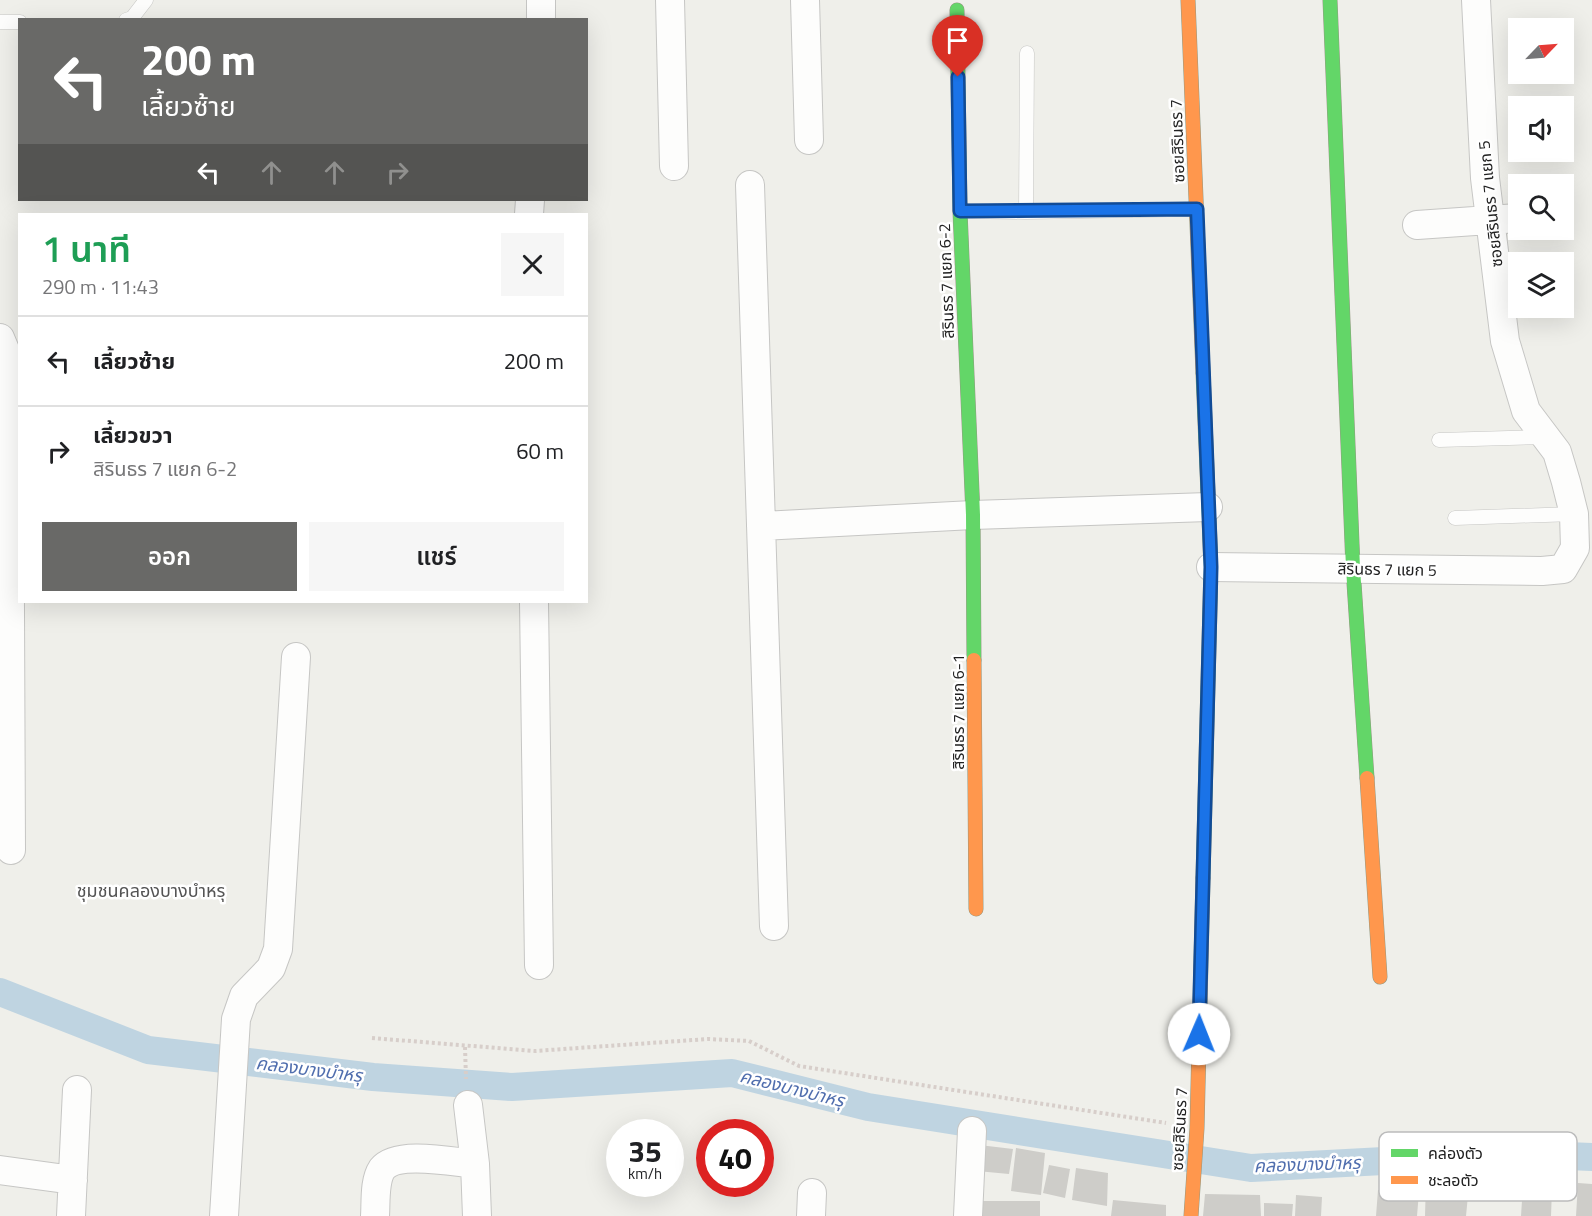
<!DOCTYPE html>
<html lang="th">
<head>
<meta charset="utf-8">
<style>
	:root { --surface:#fff; --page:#f6f6f6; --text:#202124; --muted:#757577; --line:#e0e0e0; --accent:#696967 }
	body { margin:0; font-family:"Titillium Web","Noto Sans Thai",sans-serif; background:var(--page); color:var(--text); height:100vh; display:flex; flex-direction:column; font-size:22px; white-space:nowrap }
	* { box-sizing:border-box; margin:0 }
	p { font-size:20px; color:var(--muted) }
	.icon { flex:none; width:33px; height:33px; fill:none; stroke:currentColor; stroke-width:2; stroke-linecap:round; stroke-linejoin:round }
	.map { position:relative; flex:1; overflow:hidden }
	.sheet { position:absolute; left:18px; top:213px; width:570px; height:390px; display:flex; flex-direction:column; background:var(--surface); border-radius:0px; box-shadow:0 6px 24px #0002 }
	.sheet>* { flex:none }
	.guide { position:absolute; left:18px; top:18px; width:570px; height:183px; border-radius:0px; box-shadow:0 6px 24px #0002; background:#696967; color:#fff; overflow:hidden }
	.needle { width:39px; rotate:65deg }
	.fabs { position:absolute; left:1508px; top:18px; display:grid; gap:12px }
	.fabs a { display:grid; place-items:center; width:66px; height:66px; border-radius:0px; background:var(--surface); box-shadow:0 6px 24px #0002; font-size:30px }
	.speed { position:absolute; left:606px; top:1119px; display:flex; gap:12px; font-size:30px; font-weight:700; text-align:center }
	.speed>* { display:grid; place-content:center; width:78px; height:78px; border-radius:50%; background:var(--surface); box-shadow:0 6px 24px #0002; line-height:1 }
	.speed small { font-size:15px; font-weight:400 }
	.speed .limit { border:9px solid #d22; background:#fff; color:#111 }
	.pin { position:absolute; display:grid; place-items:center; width:51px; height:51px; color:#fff; margin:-62px -26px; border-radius:50% 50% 50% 0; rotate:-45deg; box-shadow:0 0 6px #0007 }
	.pin .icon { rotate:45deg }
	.me { position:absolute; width:66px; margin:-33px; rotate:1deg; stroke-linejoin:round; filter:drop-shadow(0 0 4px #0008) }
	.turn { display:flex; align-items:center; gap:21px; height:126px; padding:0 24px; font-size:27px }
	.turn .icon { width:78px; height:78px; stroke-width:2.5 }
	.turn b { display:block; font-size:42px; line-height:51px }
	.lanes { display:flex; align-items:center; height:57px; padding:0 24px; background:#0003; justify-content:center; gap:30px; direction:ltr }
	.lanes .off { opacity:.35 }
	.round { display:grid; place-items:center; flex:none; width:63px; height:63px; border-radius:0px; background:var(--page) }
	.overview { display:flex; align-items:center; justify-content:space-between; height:102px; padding:0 24px }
	h1 { font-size:36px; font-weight:600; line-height:45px; color:#1e9e55 }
	.cta { display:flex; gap:12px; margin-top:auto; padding:12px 24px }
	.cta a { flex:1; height:69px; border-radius:0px; background:var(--accent); color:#fff; font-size:24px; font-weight:600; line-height:69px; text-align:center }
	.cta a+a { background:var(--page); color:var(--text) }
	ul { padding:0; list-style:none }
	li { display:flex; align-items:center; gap:18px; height:90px; padding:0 24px; border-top:2px solid var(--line) }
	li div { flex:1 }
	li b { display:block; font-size:22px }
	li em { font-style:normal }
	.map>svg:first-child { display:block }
</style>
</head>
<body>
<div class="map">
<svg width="1592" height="1216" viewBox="0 0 1592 1216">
	<rect width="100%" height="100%" fill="#efefea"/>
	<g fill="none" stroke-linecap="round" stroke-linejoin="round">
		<!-- canal -->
		<path stroke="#bfd4e1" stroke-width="28" d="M0 992 148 1050 373 1077 512 1087 732 1073 868 1107 1251 1168 1516 1154 1592 1157"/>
	</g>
	<!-- building -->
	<path fill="#cecdc9" d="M979 1145 1013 1149 1009 1174 977 1171Z
		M1016 1148 1045 1153 1041 1195 1011 1191Z
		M1049 1165 1070 1169 1065 1198 1043 1193Z
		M1076 1168 1108 1173 1107 1206 1072 1200Z
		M1426 1181 1469 1185 1466 1216H1425Z
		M1578 1183 1592 1184V1216H1576Z
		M1523 1185 1552 1189 1551 1216H1521Z
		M1378 1190 1419 1192 1417 1216H1376Z
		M1205 1194 1260 1195 1261 1216H1203Z
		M1296 1195 1322 1197 1321 1216H1295Z
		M1113 1200 1166 1205V1216H1111Z
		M981 1201H1040V1216H980Z
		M1264 1203 1293 1204 1292 1216H1264Z"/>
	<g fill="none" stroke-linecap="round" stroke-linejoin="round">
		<!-- lane casing -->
		<g stroke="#c6c6c4" stroke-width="15">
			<path id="lane" d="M126 20 132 18 146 0
				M0 22H20
				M960 211 1026 212 1027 53
				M1026 212 1197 209
				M1439 440 1545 437
				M1455 518 1574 514"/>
		</g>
		<!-- street casing -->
		<g stroke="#c6c6c4" stroke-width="30">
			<path id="street" d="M541 0V20
				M670 0 674 166
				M805 0 809 140
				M750 185 774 926
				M529 214 530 200
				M1417 225 1518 218
				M0 338 5 350 9 374 11 850
				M761 526 973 515 1208 507
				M1211 567 1542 571 1563 569 1575 548 1574 514 1566 482 1557 452 1526 411 1505 341 1485 178 1476 0
				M534 602 539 965
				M468 1105 475 1164 477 1216
				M0 1170 73 1180
				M71 1216 77 1090
				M224 1216 236 1019 244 996 271 968 278 949 296 657
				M375 1216C376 1202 374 1181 382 1169 397 1150 453 1162 475 1164
				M811 1216 812 1193
				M968 1216 972 1131"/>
		</g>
		<!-- fast casing -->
		<g stroke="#939982" stroke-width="15">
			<path id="fast" d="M1330 0 1353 568 1367 778
				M957 10 960 211 973 515 974 660
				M1203 373 1211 567 1203 878"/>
		</g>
		<!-- slow casing -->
		<g stroke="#939982" stroke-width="15">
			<path id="slow" d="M1188 0 1203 373
				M974 660 976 909
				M1367 778 1380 977
				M1191 1216 1197 1128 1203 878"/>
		</g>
		<!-- path -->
		<path stroke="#d7ceca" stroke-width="4" stroke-dasharray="3 3" stroke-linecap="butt" d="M372 1038 535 1051 708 1039 749 1041 799 1066 1166 1123
			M465 1047 466 1079"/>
		<!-- lane -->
		<use href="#lane" stroke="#fdfdfc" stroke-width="14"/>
		<!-- street -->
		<use href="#street" stroke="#fdfdfc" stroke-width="28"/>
		<!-- fast -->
		<use href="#fast" stroke="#63d668" stroke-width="14"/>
		<!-- slow -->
		<use href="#slow" stroke="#ff974d" stroke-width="14"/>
	</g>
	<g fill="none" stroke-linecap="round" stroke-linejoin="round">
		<!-- route casing -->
		<g stroke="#114b97" stroke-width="15">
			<path id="route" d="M958 77 960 211 1197 209 1211 567 1199 1034"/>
		</g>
		<!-- route -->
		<use href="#route" stroke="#1a73e8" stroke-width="10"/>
	</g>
	<g text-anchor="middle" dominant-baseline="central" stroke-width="5" stroke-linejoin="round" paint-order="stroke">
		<!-- street labels -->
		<g font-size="16" fill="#212121" stroke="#fff">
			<text transform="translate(1177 141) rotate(-92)">ซอยสิรินธร 7</text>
			<text transform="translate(1490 204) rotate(-96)">ซอยสิรินธร 7 แยก 5</text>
			<text transform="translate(946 281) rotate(-92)">สิรินธร 7 แยก 6-2</text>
			<text transform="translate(1387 569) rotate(1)">สิรินธร 7 แยก 5</text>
			<text transform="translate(958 712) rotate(-90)">สิรินธร 7 แยก 6-1</text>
			<text transform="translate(1179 1129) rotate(-87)">ซอยสิรินธร 7</text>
		</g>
		<!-- neighbourhood labels -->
		<g font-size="18" fill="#545454" stroke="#fff">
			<text x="151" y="890">ชุมชนคลองบางบำหรุ</text>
		</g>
		<!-- water labels -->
		<g font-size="18" font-style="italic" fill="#506eae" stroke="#fff">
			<text transform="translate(309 1069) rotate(7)">คลองบางบำหรุ</text>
			<text transform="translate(792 1088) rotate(14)">คลองบางบำหรุ</text>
			<text transform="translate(1307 1164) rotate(-2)">คลองบางบำหรุ</text>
		</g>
	</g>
	<!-- legend -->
	<rect x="1379" y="1132" width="198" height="69" rx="9" fill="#fff" stroke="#bcbcbc" stroke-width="1.5"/>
	<rect x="1391" y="1149" width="27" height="8" fill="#63d668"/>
	<rect x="1391" y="1176" width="27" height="8" fill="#ff974d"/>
	<g font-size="16" fill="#212121">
		<text x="1428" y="1159">คล่องตัว</text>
		<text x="1428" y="1186">ชะลอตัว</text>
	</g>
</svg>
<div class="fabs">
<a><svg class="needle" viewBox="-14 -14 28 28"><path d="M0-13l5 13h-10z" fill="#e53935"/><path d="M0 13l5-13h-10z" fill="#757577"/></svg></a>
<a><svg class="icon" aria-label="sound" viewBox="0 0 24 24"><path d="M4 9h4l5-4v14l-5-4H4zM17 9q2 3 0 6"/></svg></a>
<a><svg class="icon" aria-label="search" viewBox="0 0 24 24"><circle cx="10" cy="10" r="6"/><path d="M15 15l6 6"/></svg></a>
<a><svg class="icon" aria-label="layers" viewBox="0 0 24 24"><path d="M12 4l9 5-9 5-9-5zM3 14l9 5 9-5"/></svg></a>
</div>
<div class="speed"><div>35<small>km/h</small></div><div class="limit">40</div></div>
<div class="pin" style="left:958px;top:77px;background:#d93025"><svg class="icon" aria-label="arrive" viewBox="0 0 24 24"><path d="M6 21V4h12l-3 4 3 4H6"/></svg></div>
<svg class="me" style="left:1199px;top:1034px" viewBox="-20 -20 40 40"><circle r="19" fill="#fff"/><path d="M0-13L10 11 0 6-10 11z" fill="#1a73e8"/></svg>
<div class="guide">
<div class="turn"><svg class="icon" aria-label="left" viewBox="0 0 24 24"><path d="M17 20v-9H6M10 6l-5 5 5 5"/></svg><div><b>200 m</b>เลี้ยวซ้าย</div></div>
<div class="lanes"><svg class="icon" aria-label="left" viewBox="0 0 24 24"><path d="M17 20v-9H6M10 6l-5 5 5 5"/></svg><svg class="icon off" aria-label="ahead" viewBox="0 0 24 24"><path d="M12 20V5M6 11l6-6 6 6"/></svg><svg class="icon off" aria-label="ahead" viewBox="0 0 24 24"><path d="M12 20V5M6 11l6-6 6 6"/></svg><svg class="icon off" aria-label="right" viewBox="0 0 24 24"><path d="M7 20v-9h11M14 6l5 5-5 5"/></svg></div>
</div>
<section class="sheet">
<div class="overview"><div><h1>1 นาที</h1><p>290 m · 11:43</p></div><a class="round"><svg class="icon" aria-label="close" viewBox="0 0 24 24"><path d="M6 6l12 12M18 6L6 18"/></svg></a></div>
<ul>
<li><svg class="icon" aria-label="left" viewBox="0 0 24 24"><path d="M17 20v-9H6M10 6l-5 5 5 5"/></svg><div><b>เลี้ยวซ้าย</b></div><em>200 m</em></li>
<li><svg class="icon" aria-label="right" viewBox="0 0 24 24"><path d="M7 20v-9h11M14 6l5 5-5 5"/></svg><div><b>เลี้ยวขวา</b><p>สิรินธร 7 แยก 6-2</p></div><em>60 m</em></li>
</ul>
<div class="cta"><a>ออก</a><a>แชร์</a></div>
</section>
</div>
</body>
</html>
